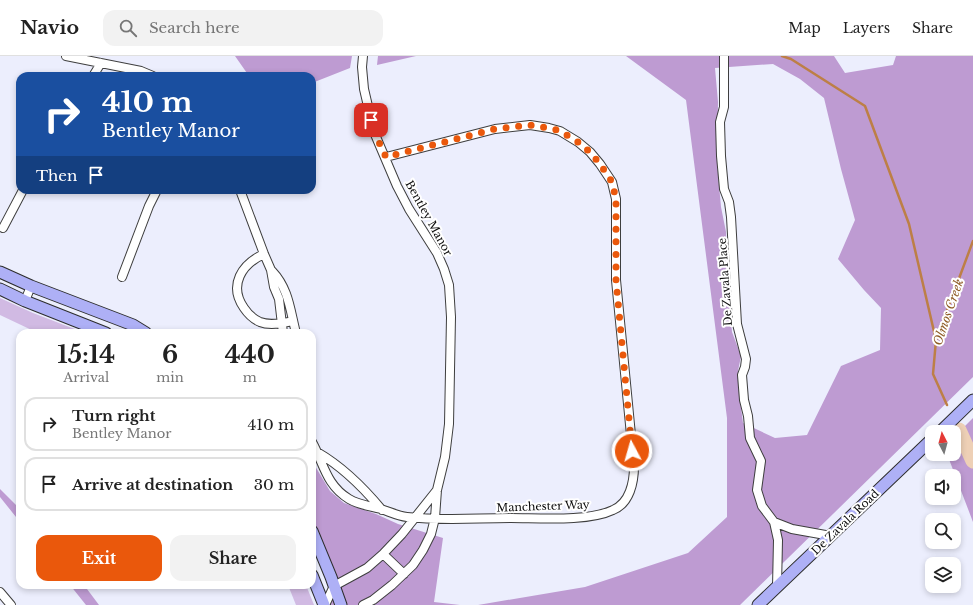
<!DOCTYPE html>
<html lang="en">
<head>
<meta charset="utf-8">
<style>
	:root { --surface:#fff; --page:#f2f2f2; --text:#222; --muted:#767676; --line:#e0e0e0; --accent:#ea580c }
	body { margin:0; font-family:"Libre Baskerville",serif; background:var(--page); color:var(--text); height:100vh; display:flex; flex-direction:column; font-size:15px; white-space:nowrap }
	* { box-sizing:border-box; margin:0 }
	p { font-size:13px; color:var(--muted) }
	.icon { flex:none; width:22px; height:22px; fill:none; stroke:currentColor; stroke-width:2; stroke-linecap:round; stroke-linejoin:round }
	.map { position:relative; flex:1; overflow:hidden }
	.details { position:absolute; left:16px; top:273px; width:300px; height:260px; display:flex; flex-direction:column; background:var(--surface); border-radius:12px; box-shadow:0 2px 6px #0003 }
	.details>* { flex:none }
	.banner { position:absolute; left:16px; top:16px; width:300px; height:122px; border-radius:12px; box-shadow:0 2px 6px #0003; background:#1a4fa0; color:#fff; overflow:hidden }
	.needle { width:26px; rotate:354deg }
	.buttons { position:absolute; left:925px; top:369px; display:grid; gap:8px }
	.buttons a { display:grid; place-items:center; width:36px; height:36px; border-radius:8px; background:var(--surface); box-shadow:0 2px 6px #0003; font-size:20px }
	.pin { position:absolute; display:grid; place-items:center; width:34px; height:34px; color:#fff; margin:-17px; border-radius:8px; box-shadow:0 2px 6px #0006 }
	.me { position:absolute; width:44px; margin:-22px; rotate:354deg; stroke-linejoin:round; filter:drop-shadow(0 0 3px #0008) }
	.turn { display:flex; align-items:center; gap:14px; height:84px; padding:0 20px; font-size:18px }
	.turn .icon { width:52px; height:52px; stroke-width:2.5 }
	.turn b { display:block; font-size:28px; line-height:34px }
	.then { display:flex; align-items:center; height:38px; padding:0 20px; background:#0003; gap:8px; font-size:15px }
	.eta { display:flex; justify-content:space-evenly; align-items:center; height:68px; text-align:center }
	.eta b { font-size:24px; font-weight:700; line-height:28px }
	.button { display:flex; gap:8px; margin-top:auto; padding:8px 20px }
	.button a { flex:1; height:46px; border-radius:12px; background:var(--accent); color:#fff; font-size:16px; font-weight:700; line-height:46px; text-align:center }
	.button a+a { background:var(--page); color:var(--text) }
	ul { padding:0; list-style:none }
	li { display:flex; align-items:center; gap:12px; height:54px; margin:0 8px 6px; padding:0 12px; border:2px solid var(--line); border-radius:12px }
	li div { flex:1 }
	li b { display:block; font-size:15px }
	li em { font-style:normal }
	header { display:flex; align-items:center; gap:24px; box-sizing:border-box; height:56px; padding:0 20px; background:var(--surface); border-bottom:1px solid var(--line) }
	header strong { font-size:19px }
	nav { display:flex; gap:22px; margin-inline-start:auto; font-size:14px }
	.search { width:280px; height:36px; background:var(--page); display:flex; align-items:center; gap:10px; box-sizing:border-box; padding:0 14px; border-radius:12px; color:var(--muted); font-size:15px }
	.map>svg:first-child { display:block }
</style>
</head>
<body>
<header>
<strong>Navio</strong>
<div class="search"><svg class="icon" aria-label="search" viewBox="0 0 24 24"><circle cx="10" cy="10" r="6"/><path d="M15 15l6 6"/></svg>Search here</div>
<nav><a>Map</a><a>Layers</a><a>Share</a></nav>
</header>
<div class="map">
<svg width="973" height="549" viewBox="0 0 973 549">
	<rect width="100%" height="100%" fill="#eceefd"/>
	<!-- green -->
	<path fill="#d1bae3" d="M0 242 33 257 85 277H38L0 259Z
		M288 529H306L314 549H296Z"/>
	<!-- forest -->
	<path fill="#be9bd2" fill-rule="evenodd" d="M235 0H352L350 12 312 27V20H249Z
		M378 0H416L377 9Z
		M626 0H834L845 17 893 9 896 0H973V321L740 549H478L585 531 688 497 727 461V362L686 44ZM773 8 800 23 824 42 841 113 855 164 838 203 864 234 881 252 880 294 841 310 807 379 775 382 743 367 739 337 738 315 741 300 732 276 727 220 726 176 721 151 717 107 718 46 715 12Z
		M973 362V466L947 398H954V381Z
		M312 405 330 435 344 447 376 458 398 468 443 482 434 546 460 549H321L335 518 312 466Z
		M0 433 20 453V466L0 441Z
		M70 529H84L99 549H86Z"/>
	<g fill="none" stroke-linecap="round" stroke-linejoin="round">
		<!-- stream -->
		<path stroke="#bd7f46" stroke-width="2.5" d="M782 0 791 3 865 50 909 168 936 284
			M947 349 933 318 936 284 973 185"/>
		<!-- river -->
		<path stroke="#eed0b6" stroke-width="15" d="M959 374 973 405"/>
		<!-- minor casing -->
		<g stroke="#3e3e3e" stroke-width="10">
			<path id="minor" d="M66 0 141 15 153 20
				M363 0 362 11 364 33 374 76 397 130 409 153 437 197 444 213 449 229 451 261 449 368 445 401 437 434 435 462 431 478 423 494 413 509 392 529 373 544 363 549
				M724 0V51L720 66 721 100 724 133 729 146 731 161 737 268 746 303 745 311 742 319 744 344 748 360 750 382 761 405 757 434 762 450 774 466 778 484 777 531
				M93 20 101 7
				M240 134 264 198 271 214 274 231 279 243 283 277
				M3 172 23 134
				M264 198C242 208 228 229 244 252 248 258 253 263 260 266 270 270 283 267 293 265
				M272 215C289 233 290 254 296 277
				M122 221 149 150 157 134
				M25 245 31 230
				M312 386C324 408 326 429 349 443 359 449 370 450 381 453 390 456 398 460 407 461 442 465 476 462 511 462 539 462 588 466 613 454 630 447 634 426 634 410L616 224V143L612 126 600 108 590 96 578 86 560 75 549 72 530 69 495 73 386 101
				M317 396C343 411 363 431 382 454
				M774 466 792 473 831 480
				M383 498 404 518
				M0 536 11 549
				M325 549 334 530 367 512 383 498 402 478 437 434"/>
		</g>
		<!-- secondary casing -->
		<g stroke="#2d2d2d" stroke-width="13">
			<path id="secondary" d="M0 216 31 230 133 269 146 277
				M0 233 25 245 106 277
				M940 376 973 344
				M312 475 331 521 341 549
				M312 519 324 549
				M758 549 932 383"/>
		</g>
		<!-- minor -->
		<use href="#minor" stroke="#fff" stroke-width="8"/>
		<!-- secondary -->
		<use href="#secondary" stroke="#aeb0f6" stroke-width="11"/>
	</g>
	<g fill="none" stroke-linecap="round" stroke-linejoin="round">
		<!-- route -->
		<path stroke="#ea580c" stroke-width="7" stroke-dasharray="0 12.6" d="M371 64 374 76 386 101 495 73 530 69 549 72 560 75 578 86 590 96 600 108 612 126 616 143V224L632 395"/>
	</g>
	<g text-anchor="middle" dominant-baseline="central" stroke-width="4" stroke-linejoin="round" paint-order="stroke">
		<!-- street labels -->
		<g font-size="11" fill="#0b0b0b" stroke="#fff">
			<text transform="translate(429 162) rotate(61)">Bentley Manor</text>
			<text transform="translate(725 226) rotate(-94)">De Zavala Place</text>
			<text transform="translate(543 450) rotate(-2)">Manchester Way</text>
			<text transform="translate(845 466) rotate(-44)">De Zavala Road</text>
		</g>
		<!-- water labels -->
		<g font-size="12" font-style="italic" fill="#8e5b24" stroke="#fff">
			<text transform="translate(948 256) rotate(-71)">Olmos Creek</text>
		</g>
	</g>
</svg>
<div class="buttons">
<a><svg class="needle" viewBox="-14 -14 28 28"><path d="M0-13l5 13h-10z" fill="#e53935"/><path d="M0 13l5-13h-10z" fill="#767676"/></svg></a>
<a><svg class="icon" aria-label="sound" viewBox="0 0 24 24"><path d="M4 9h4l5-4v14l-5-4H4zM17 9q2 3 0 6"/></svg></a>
<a><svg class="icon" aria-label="search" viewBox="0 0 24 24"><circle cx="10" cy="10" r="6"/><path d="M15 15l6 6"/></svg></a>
<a><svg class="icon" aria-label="layers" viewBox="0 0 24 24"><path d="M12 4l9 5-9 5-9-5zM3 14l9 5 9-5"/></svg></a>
</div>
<div class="pin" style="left:371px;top:64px;background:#d93025"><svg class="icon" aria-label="arrive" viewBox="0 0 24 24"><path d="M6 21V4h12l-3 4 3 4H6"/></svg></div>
<svg class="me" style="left:632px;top:395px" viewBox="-20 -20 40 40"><circle r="17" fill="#ea580c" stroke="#fff" stroke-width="3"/><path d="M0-11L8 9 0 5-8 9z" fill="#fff"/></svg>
<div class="banner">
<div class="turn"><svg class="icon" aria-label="right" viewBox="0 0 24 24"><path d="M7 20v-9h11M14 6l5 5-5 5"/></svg><div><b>410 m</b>Bentley Manor</div></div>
<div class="then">Then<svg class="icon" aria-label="arrive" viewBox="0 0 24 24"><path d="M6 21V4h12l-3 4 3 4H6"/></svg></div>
</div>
<section class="details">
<div class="eta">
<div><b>15:14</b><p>Arrival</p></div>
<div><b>6</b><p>min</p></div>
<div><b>440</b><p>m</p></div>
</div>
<ul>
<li><svg class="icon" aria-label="right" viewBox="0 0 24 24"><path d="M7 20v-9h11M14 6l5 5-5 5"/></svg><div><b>Turn right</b><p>Bentley Manor</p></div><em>410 m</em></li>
<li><svg class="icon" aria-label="arrive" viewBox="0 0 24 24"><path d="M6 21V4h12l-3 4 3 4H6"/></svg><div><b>Arrive at destination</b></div><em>30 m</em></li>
</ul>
<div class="button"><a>Exit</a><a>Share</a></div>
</section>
</div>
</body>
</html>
